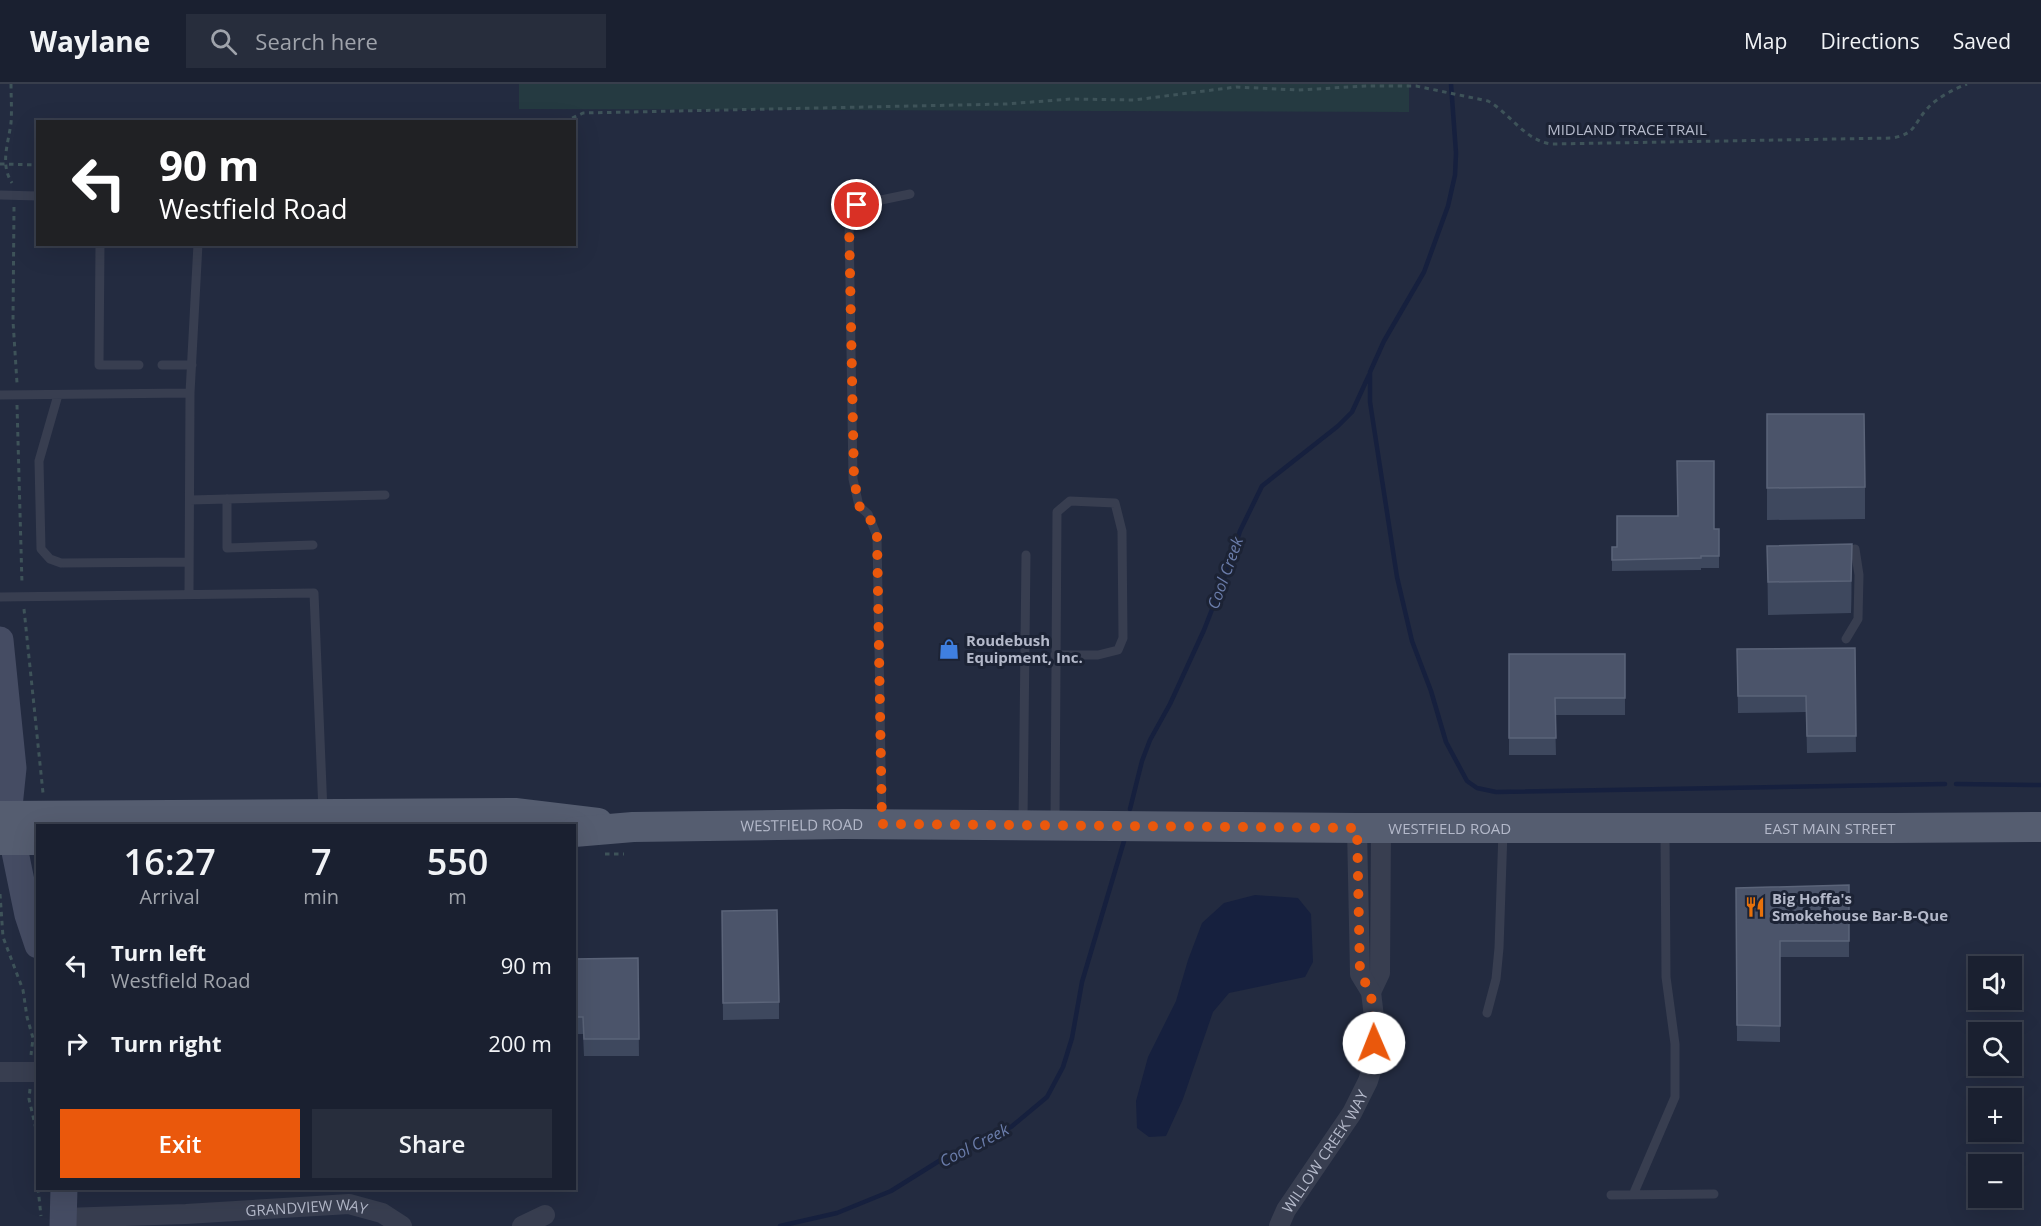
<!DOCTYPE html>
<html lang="en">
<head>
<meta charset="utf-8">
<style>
	:root { --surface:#1a2030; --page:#272d3c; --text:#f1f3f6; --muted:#9fa3ab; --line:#383e4c; --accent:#ea580c }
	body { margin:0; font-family:"Open Sans",sans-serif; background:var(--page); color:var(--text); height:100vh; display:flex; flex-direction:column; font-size:22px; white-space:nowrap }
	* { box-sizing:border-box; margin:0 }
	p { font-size:20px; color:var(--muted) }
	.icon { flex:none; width:33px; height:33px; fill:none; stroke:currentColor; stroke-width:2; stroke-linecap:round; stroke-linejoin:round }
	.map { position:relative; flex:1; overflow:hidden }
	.panel { position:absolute; left:36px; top:740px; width:540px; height:366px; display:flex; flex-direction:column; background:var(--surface); border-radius:0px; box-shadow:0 6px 24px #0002,0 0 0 2px var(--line) }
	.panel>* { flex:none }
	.hud { position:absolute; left:36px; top:36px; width:540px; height:126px; border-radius:0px; box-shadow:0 6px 24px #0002,0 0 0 2px var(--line); background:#202124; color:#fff; overflow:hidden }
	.tools { position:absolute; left:1968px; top:872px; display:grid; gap:12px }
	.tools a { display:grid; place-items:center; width:54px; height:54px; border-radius:0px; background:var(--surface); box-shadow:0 6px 24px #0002,0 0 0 2px var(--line); font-size:30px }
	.pin { position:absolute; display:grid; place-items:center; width:51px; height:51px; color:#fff; margin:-26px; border:3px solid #fff; border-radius:50%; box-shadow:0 2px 6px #0007 }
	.me { position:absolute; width:66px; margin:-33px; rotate:359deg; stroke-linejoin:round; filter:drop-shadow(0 0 4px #0008) }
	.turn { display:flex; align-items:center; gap:21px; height:126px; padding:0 24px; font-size:27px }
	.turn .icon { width:78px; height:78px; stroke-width:2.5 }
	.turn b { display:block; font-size:42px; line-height:51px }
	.eta { display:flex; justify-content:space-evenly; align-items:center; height:102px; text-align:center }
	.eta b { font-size:36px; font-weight:600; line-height:42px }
	.primary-button { display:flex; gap:12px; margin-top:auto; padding:12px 24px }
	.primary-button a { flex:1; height:69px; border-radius:0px; background:var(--accent); color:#fff; font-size:24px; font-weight:600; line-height:69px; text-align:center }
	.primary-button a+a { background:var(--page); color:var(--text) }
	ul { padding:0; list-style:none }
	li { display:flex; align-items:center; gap:18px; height:78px; padding:0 24px }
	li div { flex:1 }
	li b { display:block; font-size:22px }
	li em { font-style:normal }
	header { display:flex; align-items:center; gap:36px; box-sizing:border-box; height:84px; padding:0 30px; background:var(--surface); border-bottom:2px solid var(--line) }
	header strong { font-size:28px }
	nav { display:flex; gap:33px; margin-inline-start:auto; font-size:21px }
	.search { width:420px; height:54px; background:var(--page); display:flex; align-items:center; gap:15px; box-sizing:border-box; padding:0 21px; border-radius:0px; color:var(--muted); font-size:22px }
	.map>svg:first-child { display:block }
</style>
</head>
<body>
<header>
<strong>Waylane</strong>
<div class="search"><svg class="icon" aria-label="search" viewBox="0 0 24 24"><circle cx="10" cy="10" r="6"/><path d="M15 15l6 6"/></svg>Search here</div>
<nav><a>Map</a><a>Directions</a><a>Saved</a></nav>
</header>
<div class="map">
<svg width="2041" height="1142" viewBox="0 0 2041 1142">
	<rect width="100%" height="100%" fill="#232b40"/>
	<!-- green -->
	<path fill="#253a41" d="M519 0H1409V28L519 25Z"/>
	<!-- water -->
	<path fill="#16203e" d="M1255 811 1298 814 1311 830 1313 878 1305 893 1229 909 1213 928 1183 1015 1166 1052 1149 1053 1137 1044 1136 1017 1148 973 1176 917 1188 876 1202 839 1224 819Z"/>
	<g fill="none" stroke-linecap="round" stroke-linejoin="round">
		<!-- stream -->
		<path stroke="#16203e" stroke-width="4.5" d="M1451 0 1456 69 1455 91 1448 122 1424 188 1384 257 1370 288V318L1397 493 1412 557 1431 607 1446 658 1467 697 1477 704 1496 708 1945 700
			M1956 700 2041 701
			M1130 725 1142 677 1150 656 1170 620 1204 546 1227 487 1240 447 1262 402 1338 342 1352 328 1369 291
			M780 1142 837 1129 891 1107 939 1077 1011 1043 1047 1013 1063 983 1072 954 1082 898 1124 757"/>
		<!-- path -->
		<path stroke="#3e5359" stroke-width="3" stroke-dasharray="4.5 4.5" stroke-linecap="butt" d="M11 0C11 13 12 27 11 39 8 61 0 80 12 99
			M564 38 583 29 1006 20 1071 15 1134 16 1236 3 1298 6 1367 2H1416L1488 17C1510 29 1524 56 1551 60L1893 54C1917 49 1913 40 1927 25 1936 14 1954 5 1967 0
			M0 80 38 81
			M14 123 13 237 17 299
			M17 321 22 500
			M24 525 43 709
			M605 770H624
			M0 810 3 853 23 906 27 933 33 954 31 971
			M30 1005 29 1015 36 1045 38 1095
			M38 1104 41 1132"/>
		<!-- lane -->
		<path stroke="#383e50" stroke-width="9" d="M0 111 38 112
			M100 160 99 281H139
			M162 281H192
			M0 311 190 309
			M58 311 39 377 41 465 50 475 61 479 189 478
			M227 415V464L313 461
			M190 416 385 411
			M189 510 190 309 198 160
			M0 513 314 509 323 728
			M1846 555 1858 535 1859 491 1855 465
			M882 737 877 452 868 430 859 422 853 395 849 137 850 126 857 121 910 110
			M1023 738 1026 471
			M1055 738 1057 428 1070 417 1115 419 1122 447 1123 554 1118 566 1098 571H1055
			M1487 929 1496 895 1499 864 1503 747
			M1611 1111 1714 1110
			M1633 1111 1675 1013V960L1666 893 1665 749"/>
		<!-- street -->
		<g stroke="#383e50" stroke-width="20">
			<path d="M1371 908 1380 889 1381 744"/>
			<path d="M0 988H38"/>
			<path id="s1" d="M63 1134 186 1130 349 1120 382 1129 402 1142"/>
			<path d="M522 1142 545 1131"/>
			<path id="s2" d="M1279 1142 1286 1126 1352 1029 1368 997 1374 977 1375 941 1371 908 1360 890 1357 744"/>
		</g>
		<!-- secondary -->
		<path stroke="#454c63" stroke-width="27" d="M0 556 13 684 8 732
			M8 734 28 831 38 861
			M63 1142 64 1104"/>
		<!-- primary -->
		<g stroke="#555d70" stroke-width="30">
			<path d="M0 732 515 729 598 739"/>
			<path id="s3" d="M574 748 633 743 843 740 1357 744H1893L2041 743"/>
			<path d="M0 756H38"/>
		</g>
	</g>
	<!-- wall -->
	<path fill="#3e485e" d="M1767 330 1865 403V435L1767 436Z
		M1677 432 1714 445H1719V484H1701V486L1612 487V463H1617Z
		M1767 462 1852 492 1851 529 1768 531Z
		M1855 564 1856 668 1807 669 1806 628 1738 629 1737 565Z
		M1509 570H1625V631H1555L1556 671H1509Z
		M1849 801V873H1780V958L1737 957 1736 804Z
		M722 827 779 918V935L723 936Z
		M638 874 639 972H584L583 950H574V875Z"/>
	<!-- shaded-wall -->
	<path fill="#2e374d" d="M1852 460V492L1851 529V497Z"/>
	<!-- building -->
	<path fill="#4b546a" stroke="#5b6479" stroke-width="1.5" d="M1767 330H1864L1865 403 1767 404Z
		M1677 377H1714V445H1719V472H1701V474L1612 476V463H1617V432H1678Z
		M1852 460 1851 497 1768 498 1767 462Z
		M1855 564 1856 652H1807L1806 612H1738L1737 565Z
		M1509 570H1625V614H1555L1556 654H1509Z
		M1849 801V857H1780V942L1737 941 1736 804Z
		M777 826 779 918 723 919 722 827Z
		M638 874 639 955H584L583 933H574V875Z"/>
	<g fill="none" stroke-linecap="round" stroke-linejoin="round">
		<!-- route -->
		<path stroke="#ea580c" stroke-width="10" stroke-dasharray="0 18" d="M857 121 850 126 849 137 854 395 859 422 868 430 877 452 882 740 1357 744 1360 890 1371 908 1374 959"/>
	</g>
	<!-- icons -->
	<defs>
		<g id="shop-bare" transform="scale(1.62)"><path d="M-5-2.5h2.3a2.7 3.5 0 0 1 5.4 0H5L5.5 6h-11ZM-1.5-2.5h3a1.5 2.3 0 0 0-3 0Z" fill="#3f7fe0" stroke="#1c2335" stroke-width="2.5" paint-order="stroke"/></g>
		<g id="restaurant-bare" transform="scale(1.62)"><path d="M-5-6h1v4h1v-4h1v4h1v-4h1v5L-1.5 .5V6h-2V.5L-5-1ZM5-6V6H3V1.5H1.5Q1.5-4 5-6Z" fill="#e8710a" stroke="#1c2335" stroke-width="2.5" paint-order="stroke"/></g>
	</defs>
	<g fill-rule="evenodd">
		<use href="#shop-bare" x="949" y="565"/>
		<use href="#restaurant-bare" x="1755" y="823"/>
	</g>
	<g text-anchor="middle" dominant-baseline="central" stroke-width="6" stroke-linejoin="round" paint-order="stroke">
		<!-- street labels -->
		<g font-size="15" fill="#b4b9ca" stroke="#1c2335">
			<text x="1627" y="45">MIDLAND TRACE TRAIL</text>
			<text stroke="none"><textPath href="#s3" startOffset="228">WESTFIELD ROAD</textPath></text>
			<text stroke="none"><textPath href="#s3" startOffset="876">WESTFIELD ROAD</textPath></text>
			<text stroke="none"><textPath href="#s3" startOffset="1256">EAST MAIN STREET</textPath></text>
			<text stroke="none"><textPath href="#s2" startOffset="88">WILLOW CREEK WAY</textPath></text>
			<text stroke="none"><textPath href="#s1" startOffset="244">GRANDVIEW WAY</textPath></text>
		</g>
		<!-- poi labels -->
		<g font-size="15" font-weight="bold" fill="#b4b9ca" stroke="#1c2335" text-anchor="start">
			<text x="966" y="556">Roudebush<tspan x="966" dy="17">Equipment, Inc.</tspan></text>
			<text x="1772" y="814">Big Hoffa's<tspan x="1772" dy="17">Smokehouse Bar-B-Que</tspan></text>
		</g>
		<!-- water labels -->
		<g font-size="16" font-style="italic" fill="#6b7dab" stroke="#1c2335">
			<text transform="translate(1225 489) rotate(-70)">Cool Creek</text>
			<text transform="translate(974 1061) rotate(-27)">Cool Creek</text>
		</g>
	</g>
</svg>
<div class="tools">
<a><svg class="icon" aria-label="sound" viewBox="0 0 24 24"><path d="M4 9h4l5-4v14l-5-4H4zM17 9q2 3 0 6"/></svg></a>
<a><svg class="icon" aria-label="search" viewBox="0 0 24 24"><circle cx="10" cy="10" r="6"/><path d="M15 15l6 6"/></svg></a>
<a>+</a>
<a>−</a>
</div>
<div class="pin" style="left:857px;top:121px;background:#d93025"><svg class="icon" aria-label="arrive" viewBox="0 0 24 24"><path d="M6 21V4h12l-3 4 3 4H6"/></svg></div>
<svg class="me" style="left:1374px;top:959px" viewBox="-20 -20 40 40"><circle r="19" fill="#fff"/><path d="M0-13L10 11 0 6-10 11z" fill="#ea580c"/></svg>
<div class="hud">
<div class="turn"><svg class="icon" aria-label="left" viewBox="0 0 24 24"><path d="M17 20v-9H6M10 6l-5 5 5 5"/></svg><div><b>90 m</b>Westfield Road</div></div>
</div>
<section class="panel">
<div class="eta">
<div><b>16:27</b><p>Arrival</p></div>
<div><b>7</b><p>min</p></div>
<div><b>550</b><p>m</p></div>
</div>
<ul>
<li><svg class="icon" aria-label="left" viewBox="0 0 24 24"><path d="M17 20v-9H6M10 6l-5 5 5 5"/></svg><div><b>Turn left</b><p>Westfield Road</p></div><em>90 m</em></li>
<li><svg class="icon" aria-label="right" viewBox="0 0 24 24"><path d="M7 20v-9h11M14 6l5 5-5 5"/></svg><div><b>Turn right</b></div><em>200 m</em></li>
</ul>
<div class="primary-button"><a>Exit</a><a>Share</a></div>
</section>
</div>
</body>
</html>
